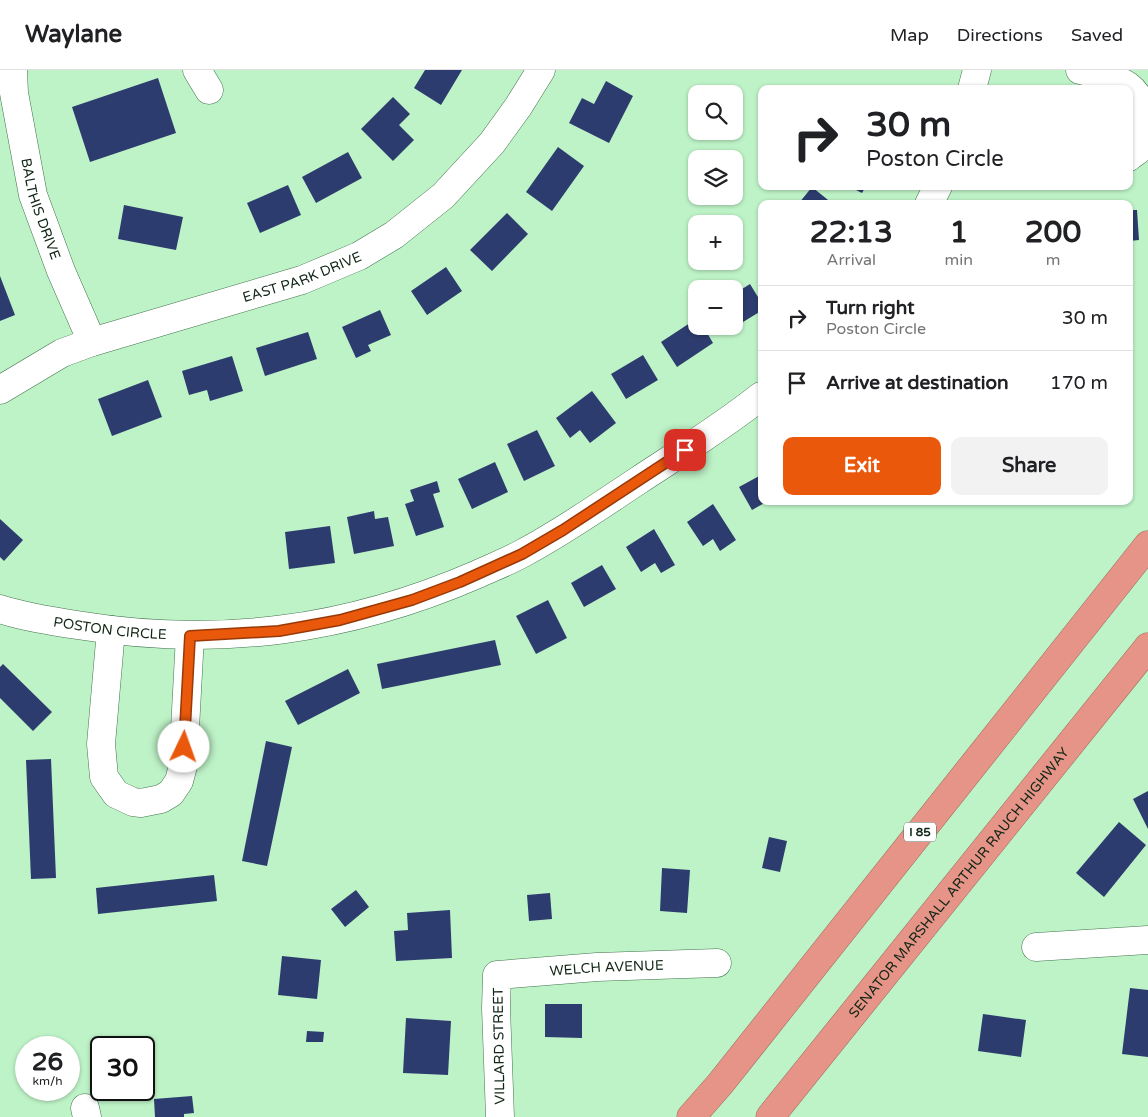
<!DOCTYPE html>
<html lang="en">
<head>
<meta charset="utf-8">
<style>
	:root { --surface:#fff; --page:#f2f2f2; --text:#202124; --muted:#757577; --line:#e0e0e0; --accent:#ea580c }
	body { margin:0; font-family:"Varela Round",sans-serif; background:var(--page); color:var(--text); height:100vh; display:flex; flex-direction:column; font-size:19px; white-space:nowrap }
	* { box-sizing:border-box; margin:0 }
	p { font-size:16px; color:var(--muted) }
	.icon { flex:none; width:28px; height:28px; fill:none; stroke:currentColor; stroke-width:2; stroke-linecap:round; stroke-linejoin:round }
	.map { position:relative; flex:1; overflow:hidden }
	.panel { position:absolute; left:758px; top:130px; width:375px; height:305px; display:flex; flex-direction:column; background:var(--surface); border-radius:10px; box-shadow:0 1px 4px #0004 }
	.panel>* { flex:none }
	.guide { position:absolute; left:758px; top:15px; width:375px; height:105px; border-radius:10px; box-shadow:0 1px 4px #0004; background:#fff; color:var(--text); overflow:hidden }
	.buttons { position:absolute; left:688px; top:15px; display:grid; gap:10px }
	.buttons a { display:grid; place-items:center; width:55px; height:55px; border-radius:10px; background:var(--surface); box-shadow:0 1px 4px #0004; font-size:25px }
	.speed { position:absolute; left:15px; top:966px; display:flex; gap:10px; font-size:25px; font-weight:700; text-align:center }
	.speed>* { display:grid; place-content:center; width:65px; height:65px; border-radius:50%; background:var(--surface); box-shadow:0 1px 4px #0004; line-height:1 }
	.speed small { font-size:12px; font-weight:400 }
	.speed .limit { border:2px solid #111; border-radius:8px; background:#fff; color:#111 }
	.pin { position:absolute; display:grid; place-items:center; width:42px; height:42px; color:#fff; margin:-21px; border-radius:10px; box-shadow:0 2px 8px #0006 }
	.me { position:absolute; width:55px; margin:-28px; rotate:3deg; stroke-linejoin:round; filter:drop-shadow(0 0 4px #0008) }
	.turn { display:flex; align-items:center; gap:18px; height:105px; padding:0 25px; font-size:22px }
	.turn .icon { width:65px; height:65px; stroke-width:2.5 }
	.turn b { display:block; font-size:35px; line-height:42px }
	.eta { display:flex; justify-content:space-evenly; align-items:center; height:85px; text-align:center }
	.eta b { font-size:30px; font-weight:700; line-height:35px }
	.action { display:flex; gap:10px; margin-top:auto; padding:10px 25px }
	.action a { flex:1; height:58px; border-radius:10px; background:var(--accent); color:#fff; font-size:20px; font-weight:700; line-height:58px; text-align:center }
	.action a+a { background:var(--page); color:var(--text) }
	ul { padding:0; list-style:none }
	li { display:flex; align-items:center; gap:15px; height:65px; padding:0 25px; border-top:1px solid var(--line) }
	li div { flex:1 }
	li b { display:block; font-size:19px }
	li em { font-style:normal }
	header { display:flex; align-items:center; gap:30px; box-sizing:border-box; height:70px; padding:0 25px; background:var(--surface); border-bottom:1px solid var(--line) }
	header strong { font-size:24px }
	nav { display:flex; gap:28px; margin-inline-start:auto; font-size:18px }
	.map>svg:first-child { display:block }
</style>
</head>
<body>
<header>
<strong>Waylane</strong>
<nav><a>Map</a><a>Directions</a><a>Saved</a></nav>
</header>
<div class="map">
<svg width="1148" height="1047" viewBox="0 0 1148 1047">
	<rect width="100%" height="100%" fill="#bef3c7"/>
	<!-- building -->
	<path fill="#2d3c6f" d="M425 0H462L441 35 414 18Z
		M158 8 176 63 90 92 72 37Z
		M606 11 633 26 609 73 569 53 582 28 594 34Z
		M393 27 410 44 399 55 414 70 393 91 361 59Z
		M558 77 584 96 552 141 526 122Z
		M348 82 362 108 316 133 302 107Z
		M288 115 301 145 260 163 247 133Z
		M848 116H866L862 123Z
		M812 117 833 134H801L799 133Z
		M124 135 183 147 176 180 118 169Z
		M1129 140H1137L1139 170 1129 171Z
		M507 143 528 164 492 201 470 180Z
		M446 197 462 221 427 245 411 221Z
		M0 206 15 245 0 251Z
		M750 214 761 232V241L730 260 728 256H734V224Z
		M380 240 391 265 368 275 371 281 356 288 342 257Z
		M696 249V256H703L713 273 677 297 661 272Z
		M308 262 317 289 265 306 256 278Z
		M643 285 658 310 626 329 611 304Z
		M232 286 243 321 210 331 207 320 189 325 182 301Z
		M148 310 162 347 112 366 98 329Z
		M592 321 616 353 590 373 580 360 570 368 556 348Z
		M537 360 555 396 524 411 507 374Z
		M495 392 508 422 472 439 458 409Z
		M761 405V431H768L752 440 739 417Z
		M437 411 440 422 433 424 444 457 416 466 405 434 414 431 410 420Z
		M713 434 736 470 720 481 713 469 703 476 687 452Z
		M374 441 375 449 388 447 394 476 354 484 347 447Z
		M0 449 23 470 4 491 0 487Z
		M330 456 335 493 289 499 285 462Z
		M654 459 675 495 661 503 655 493 641 502 626 477Z
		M602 495 616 519 584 537 571 513Z
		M548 530 567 568 536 584 516 546Z
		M495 570 501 595 382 619 377 594Z
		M3 594 52 642 33 661 0 628V597Z
		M348 599 360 623 298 655 285 631Z
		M266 671 292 677 267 796 242 791Z
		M51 689 56 808 31 809 26 690Z
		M1148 721V759L1133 729Z
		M1119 752 1146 775 1104 827 1076 803Z
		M769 767 787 771 780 802 762 798Z
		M662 798 690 800 687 843 660 841Z
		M214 805 217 831 98 844 96 818Z
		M356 820 369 837 345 857 331 839Z
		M550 823 552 849 529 851 527 825Z
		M450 840 452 888 396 891 394 861 408 860 407 843Z
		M282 886 321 890 317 929 278 925Z
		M1130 918 1148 920V987L1122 984Z
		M545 934H582V968L545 967Z
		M983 944 1026 950 1021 987 978 981Z
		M406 948 451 951 448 1005 403 1003Z
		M307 961 324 962 323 972H306Z
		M192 1026 194 1043 184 1044V1047H155L154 1029Z"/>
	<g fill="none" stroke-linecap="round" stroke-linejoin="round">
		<!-- minor casing -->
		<g stroke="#43734d" stroke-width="29">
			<g id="minor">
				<path id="s1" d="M13 0 14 23 33 125 61 201 92 272"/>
				<path d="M197 0 209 20"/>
				<path d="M1080 0C1096 4 1115 7 1128 16 1146 29 1148 62 1138 80 1136 82 1132 84 1129 87"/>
				<path d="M972 19 977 0"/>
				<path d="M929 134 938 116"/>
				<path id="s2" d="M0 320 62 283 92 272 302 210 359 186 394 165 443 126 492 73 518 37 541 0"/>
				<path id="s3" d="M0 539C25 547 51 551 77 555 218 578 347 561 478 504 493 497 509 491 523 483 563 462 601 435 639 410 680 383 722 357 761 326"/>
				<path d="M111 560 101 674 104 707 116 724 133 732 141 733 161 729 171 723 179 711 183 696 190 566"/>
				<path d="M1036 877 1148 870"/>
				<path d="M85 1038 87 1047"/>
				<path id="s4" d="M500 1047 496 938 497 905 597 897 717 893"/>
			</g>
		</g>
		<!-- highway casing -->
		<g stroke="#9b6e5f" stroke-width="29">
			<g id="highway">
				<path d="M691 1047 720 1014 1148 475"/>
				<path id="s5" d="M770 1047 1148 577"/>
			</g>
		</g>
		<!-- minor -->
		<use href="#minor" stroke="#fff" stroke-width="28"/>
		<!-- highway -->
		<use href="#highway" stroke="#e59487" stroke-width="28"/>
	</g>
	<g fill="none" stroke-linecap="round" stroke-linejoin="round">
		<!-- route casing -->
		<g stroke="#983908" stroke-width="12">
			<path id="route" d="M184 677 190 566 279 561 340 550 412 530 460 512 522 484 563 460 685 380"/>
		</g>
		<!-- route -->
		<use href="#route" stroke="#ea580c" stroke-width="9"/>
	</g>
	<g text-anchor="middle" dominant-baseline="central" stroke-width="5" stroke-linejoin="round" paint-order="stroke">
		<!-- shield labels -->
		<rect fill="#fff" stroke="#58675c" stroke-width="1" x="904" y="752.5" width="32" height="19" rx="4"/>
		<g font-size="12" font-weight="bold" fill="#112616">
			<text x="920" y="762">I 85</text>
		</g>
		<!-- street labels -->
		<g font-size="14" fill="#112616" stroke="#fff">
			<text stroke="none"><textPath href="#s1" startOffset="142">BALTHIS DRIVE</textPath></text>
			<text stroke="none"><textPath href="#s2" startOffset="324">EAST PARK DRIVE</textPath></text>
			<text stroke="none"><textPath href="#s3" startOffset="112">POSTON CIRCLE</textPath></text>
			<text stroke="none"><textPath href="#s5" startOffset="301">SENATOR MARSHALL ARTHUR RAUCH HIGHWAY</textPath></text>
			<text stroke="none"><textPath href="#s4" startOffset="252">WELCH AVENUE</textPath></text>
			<text transform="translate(499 976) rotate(-91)">VILLARD STREET</text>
		</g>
	</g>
</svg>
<div class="buttons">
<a><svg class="icon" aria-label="search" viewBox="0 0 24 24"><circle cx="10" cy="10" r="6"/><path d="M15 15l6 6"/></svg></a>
<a><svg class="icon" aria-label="layers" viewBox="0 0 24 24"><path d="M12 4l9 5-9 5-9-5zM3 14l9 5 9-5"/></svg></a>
<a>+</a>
<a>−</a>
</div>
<div class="speed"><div>26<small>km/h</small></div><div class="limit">30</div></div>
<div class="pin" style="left:685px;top:380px;background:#d93025"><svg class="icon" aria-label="arrive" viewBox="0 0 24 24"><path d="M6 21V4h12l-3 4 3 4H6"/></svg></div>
<svg class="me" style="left:184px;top:677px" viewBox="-20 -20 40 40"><circle r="19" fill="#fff"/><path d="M0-13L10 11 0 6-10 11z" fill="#ea580c"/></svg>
<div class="guide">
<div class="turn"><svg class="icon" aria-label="right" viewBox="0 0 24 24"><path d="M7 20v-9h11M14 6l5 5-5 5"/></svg><div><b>30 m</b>Poston Circle</div></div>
</div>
<section class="panel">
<div class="eta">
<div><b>22:13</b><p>Arrival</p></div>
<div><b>1</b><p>min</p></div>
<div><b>200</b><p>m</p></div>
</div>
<ul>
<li><svg class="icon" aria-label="right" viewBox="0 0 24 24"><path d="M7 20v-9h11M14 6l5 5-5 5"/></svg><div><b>Turn right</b><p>Poston Circle</p></div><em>30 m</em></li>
<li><svg class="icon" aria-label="arrive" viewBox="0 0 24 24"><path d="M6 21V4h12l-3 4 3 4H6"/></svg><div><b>Arrive at destination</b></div><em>170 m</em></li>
</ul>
<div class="action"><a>Exit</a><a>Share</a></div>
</section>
</div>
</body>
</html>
